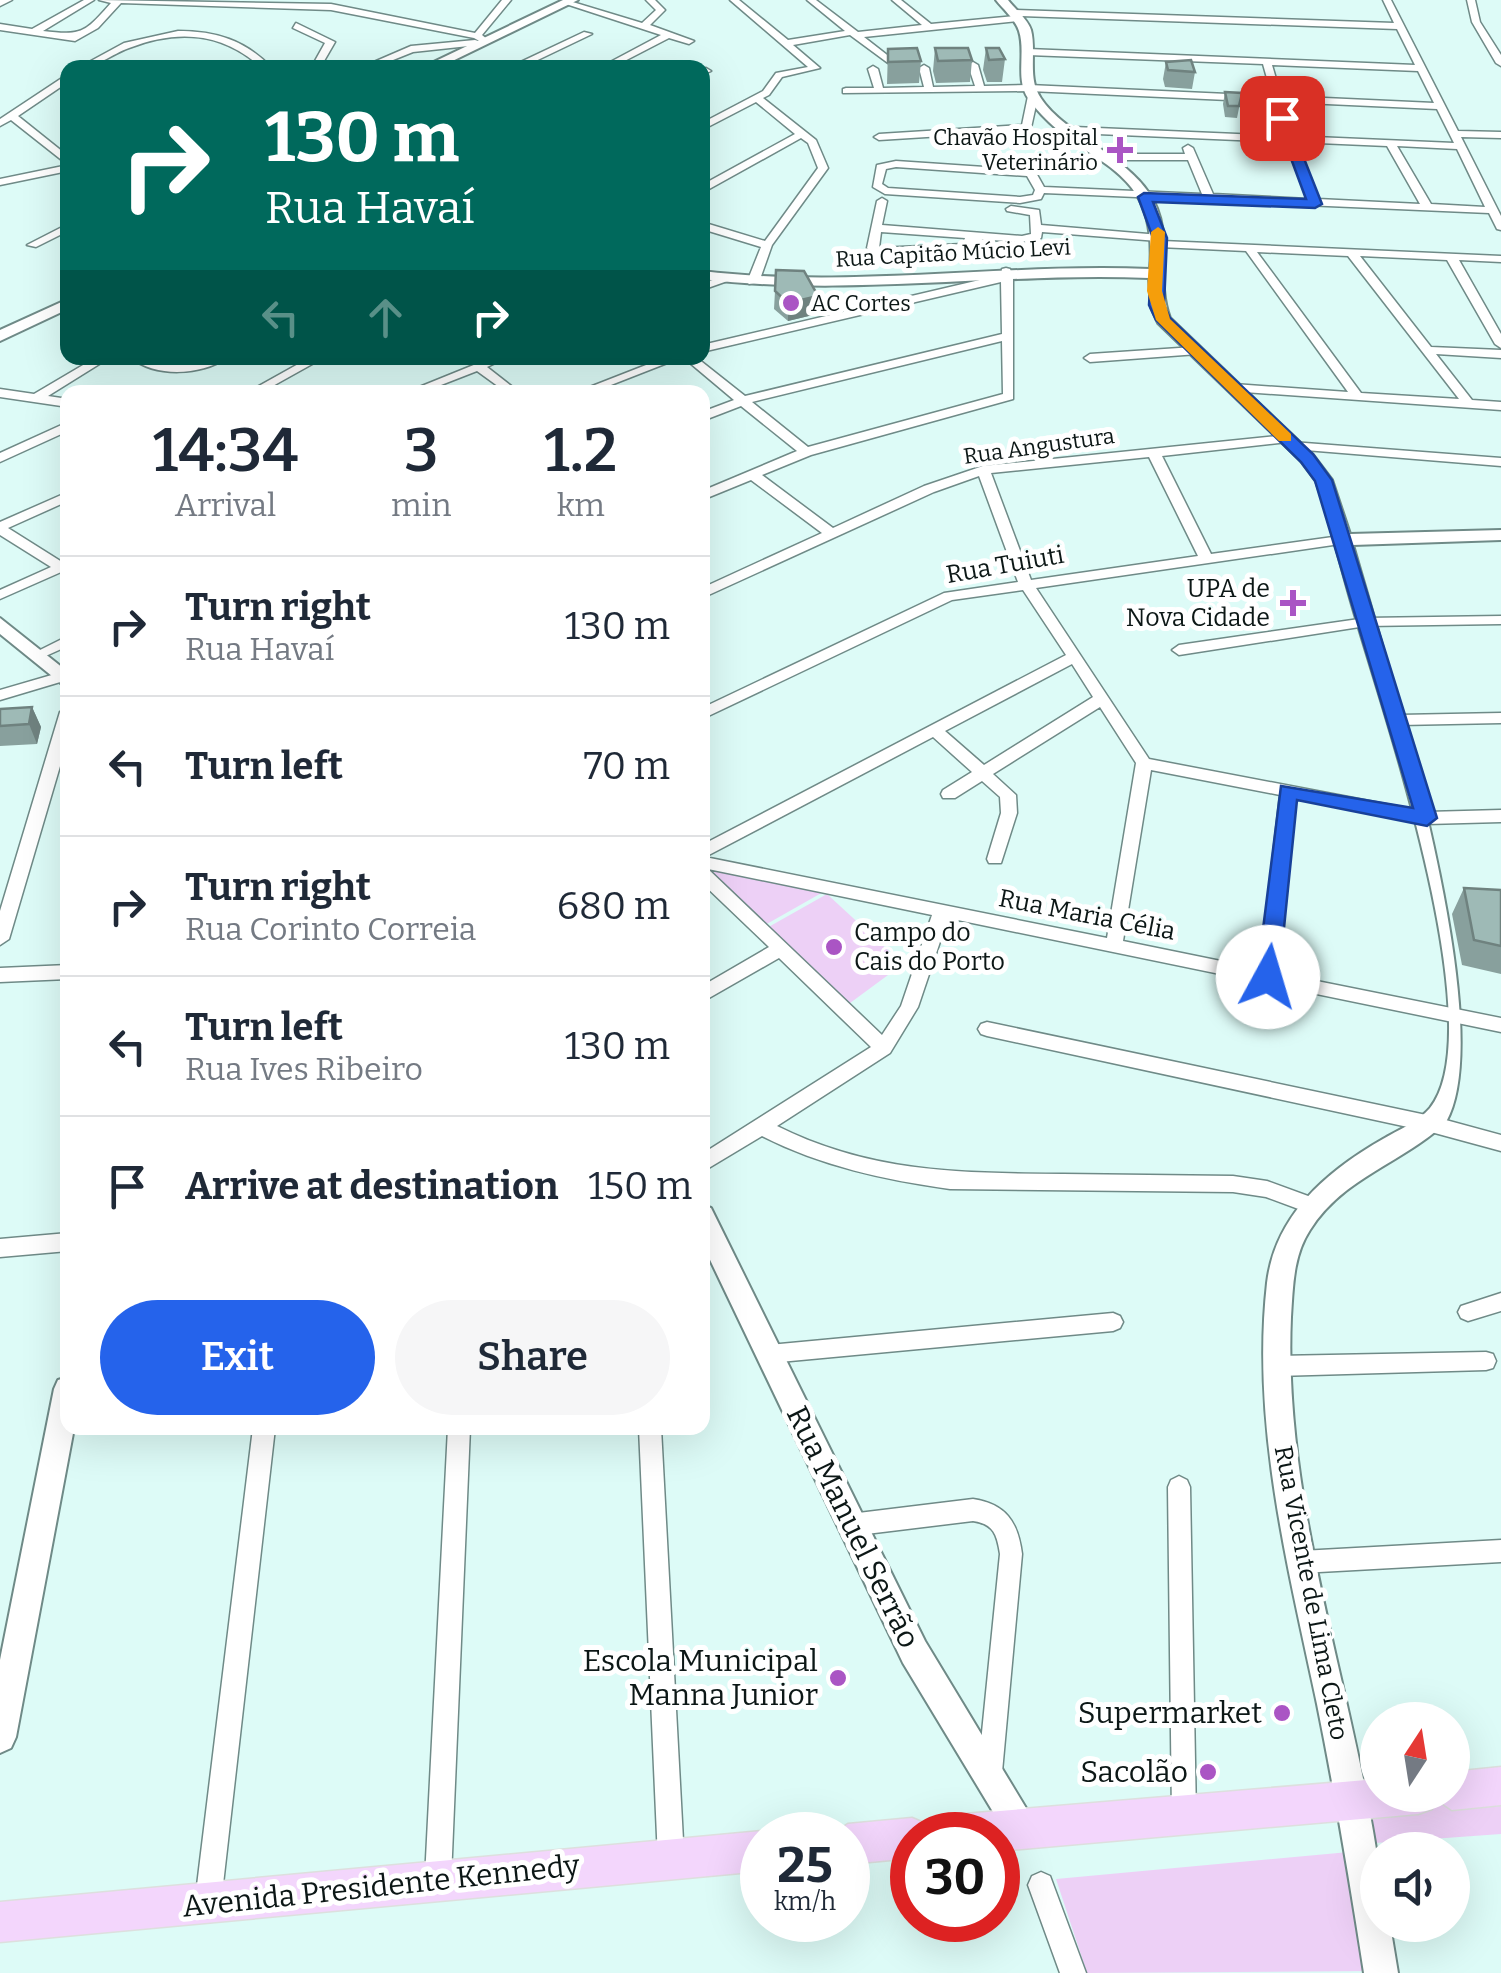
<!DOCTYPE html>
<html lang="en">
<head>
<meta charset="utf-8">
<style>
	:root { --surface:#fff; --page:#f6f6f7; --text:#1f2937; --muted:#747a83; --line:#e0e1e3; --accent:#2563eb }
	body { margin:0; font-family:Bitter,serif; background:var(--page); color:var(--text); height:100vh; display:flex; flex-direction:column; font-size:38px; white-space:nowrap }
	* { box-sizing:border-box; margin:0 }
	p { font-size:32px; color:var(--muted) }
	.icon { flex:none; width:55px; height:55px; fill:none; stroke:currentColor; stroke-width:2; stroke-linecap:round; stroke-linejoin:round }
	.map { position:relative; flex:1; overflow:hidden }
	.side { position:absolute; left:60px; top:385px; width:650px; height:1050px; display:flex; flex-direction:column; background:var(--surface); border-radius:20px; box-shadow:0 10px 40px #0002 }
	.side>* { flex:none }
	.guide { position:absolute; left:60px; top:60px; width:650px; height:305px; border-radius:20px; box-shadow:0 10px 40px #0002; background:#00695c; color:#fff; overflow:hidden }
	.needle { width:65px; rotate:12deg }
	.buttons { position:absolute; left:1360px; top:1702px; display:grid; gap:20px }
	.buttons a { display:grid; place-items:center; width:110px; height:110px; border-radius:50%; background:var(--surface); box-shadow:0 10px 40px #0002; font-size:50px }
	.speed { position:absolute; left:740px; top:1812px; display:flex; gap:20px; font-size:50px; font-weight:700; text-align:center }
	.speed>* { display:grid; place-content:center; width:130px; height:130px; border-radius:50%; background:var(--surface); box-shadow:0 10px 40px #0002; line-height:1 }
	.speed small { font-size:25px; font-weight:400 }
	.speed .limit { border:15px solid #d22; background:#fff; color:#111 }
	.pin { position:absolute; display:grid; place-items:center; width:85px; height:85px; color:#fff; margin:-42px; border-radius:20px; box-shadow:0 5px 15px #0006 }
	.me { position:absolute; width:110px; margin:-55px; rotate:6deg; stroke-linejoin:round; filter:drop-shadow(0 0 8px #0008) }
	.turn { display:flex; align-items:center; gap:35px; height:210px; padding:0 40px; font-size:45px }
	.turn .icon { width:130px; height:130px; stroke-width:2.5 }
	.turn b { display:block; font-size:70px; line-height:85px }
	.lanes { display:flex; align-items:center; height:95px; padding:0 40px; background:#0003; justify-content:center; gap:50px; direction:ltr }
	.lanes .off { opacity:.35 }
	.eta { display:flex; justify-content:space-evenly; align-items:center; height:170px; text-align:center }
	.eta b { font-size:60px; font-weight:600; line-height:70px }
	.action { display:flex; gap:20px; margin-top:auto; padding:20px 40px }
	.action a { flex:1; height:115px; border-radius:60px; background:var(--accent); color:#fff; font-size:40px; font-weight:600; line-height:115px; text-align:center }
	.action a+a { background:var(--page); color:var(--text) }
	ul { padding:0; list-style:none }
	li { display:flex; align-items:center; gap:30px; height:140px; padding:0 40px; border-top:2px solid var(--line) }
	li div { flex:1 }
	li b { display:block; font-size:38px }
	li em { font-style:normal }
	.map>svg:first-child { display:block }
</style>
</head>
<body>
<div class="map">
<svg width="1501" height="1973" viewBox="0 0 1501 1973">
	<rect width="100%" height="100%" fill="#ddfbf7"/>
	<!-- green -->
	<path fill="#edd0f6" d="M712 871 825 891 765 925Z
		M827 894 903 964 846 1006 765 929Z
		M1501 1796V1834L1376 1843 1366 1808Z
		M1349 1852 1374 1971 1087 1973 1056 1879Z"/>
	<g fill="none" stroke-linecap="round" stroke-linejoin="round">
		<!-- street casing -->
		<g stroke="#6f8a87" stroke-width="3">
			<path id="street" d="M0 0H12L0 6Z
				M84 0H94L43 31C83 36 85 32 111 3L99 0 331 4 475 33 502 0H511L482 35 488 40 483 43 474 38 331 10 121 3 98 28 75 41 0 30V24L32 29Z
				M566 0 642 23 656 10 646 0H655L665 10 650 25 694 41 689 44 669 38 611 68H599L661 35 566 4Z
				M730 0H739L788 40 845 31 807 0H816L858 32 922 25 892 0H901L931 24 1015 16 1010 13 1014 10 1394 23 1383 0H1391L1458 131 1501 132V138L1461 137 1501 216V230L1497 229 1489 213 1215 201 1210 203 1205 200 1044 193 1041 199 1020 203 885 194 873 187 877 165 896 161 1031 170 1035 171 1044 187 1202 194 1188 160H1111L1106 157 1111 154H1185L1183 148 1188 145 1193 148 1213 194 1308 199 1285 142 1074 133 1069 130 1074 127 1282 136 1273 102 1029 91 843 93V89L846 88H874L868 69 873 66 878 69 883 88 924 87 919 68 924 65 929 68 933 87 975 86 968 65 973 62 978 65 984 86 1029 85 1272 96 1263 64 1028 55 1023 52 1028 49 1415 65 1397 29 1021 16 1023 18 1019 21 864 37 891 58V62L888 63 850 35 793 45 820 68 782 77 769 95 763 98 816 140 828 168 772 245 759 282 749 284 747 282 761 247 702 229V222L765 241 818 168 808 143 801 138 702 193V185L795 134 756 102 702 130V123L763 91 776 73 808 67ZM1272 65 1418 71 1434 103 1281 96ZM1283 102 1437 109 1454 143 1292 136ZM1295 142 1387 146 1420 204 1318 199ZM1397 146 1457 149 1485 207 1431 204ZM896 167 1027 176 1035 190 1033 195 1020 197 888 188 882 184 886 169Z
				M1467 0H1475L1480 22 1501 55V66L1496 63 1472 22Z
				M296 23 335 42 320 68H311L325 43 293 28Z
				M178 31C216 31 245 40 272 68H262C222 32 178 29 129 48 112 54 96 68 78 68L124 43Z
				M584 32 592 34 521 68H508Z
				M475 40 478 41V45L413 52 373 68H360L411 46Z
				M175 63 182 68H171Z
				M706 68 711 71 702 75V69Z
				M68 74V82L18 116 68 156V165L11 120 0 126V119Z
				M1033 93 1038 96 1027 146 1018 144 1021 131 879 140 874 137 879 134 1022 125 1028 96Z
				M68 165V171L0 185V179Z
				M882 198 887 201 882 225 1022 236 1031 234 1030 215 1007 211 1006 209 1011 206 1039 210 1041 225 1160 235 1165 238 1162 241 1501 256V262L1459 260 1501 334V348L1495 344 1447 260 1360 256 1431 347 1501 350V358L1436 354 1472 400 1501 402V410L1230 391 1228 388 1234 384 1348 392 1246 251 1159 247 1154 244 1158 241 1042 232 1041 238 1022 242 976 239 971 249 967 250 877 254 867 248 877 201ZM881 232 965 238 963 244 879 248ZM1257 252 1348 256 1459 399 1361 393Z
				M68 224V231L36 247 27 245Z
				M1006 268 1010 269 1013 277V399L811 455 762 475 833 528 924 486 983 466 1287 435 1291 436 1292 442 1501 458V466L1293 449 1289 448 1288 442 1162 456 1211 554 1340 536 1347 540 1340 544 1036 588 1149 759 1427 812 1501 810V822L1427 824 1295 798 1277 973 1501 1018V1032L948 918 918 1007 890 1053 777 1126C871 1173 961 1173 1063 1174 1120 1175 1176 1175 1233 1176L1267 1181 1319 1200 1322 1206 1319 1212 1312 1214 1266 1197 1233 1192 950 1189C885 1180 821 1166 762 1136L702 1172V1154L871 1047 779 958 702 1002V986L769 947 702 883V845L1066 655 1023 590 952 600 702 719V708L944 593 1018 582 979 476 934 492 702 598V588L822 533 751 480 702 500V491L797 451 741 406 702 421V412L734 400 684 358H697L745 396 1002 334 1001 282 702 352V345L1001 275 1002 269ZM1002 341 1003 394 808 447 752 402ZM1149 457 1198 556 1031 580 991 473ZM1072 664 1093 697 984 765 945 731ZM1100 707 1136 763 1107 938 705 857 933 737 972 772 943 790 941 794 943 798H955L982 781 1000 797 1001 813 987 859 989 863H1001L1017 813 1016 795 993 774ZM1151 770 1280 795 1260 969 1123 941ZM708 869 932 915 901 1006 882 1035Z
				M723 277 733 279 702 290V283Z
				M1194 347 1200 351 1198 354 1090 362 1084 358 1090 354Z
				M95 358H109L48 396 68 399V407L0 397V389L34 394Z
				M131 358C147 357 162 365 179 364 196 364 210 357 227 358 201 375 157 378 131 358Z
				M309 358H323L262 392H248Z
				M491 358H506L487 367 519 392H506L477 371 423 392H407Z
				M664 358H680L593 392H577Z
				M68 422V431L0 462V453Z
				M68 492V501L8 528 62 562 68 560V569L0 599V590L51 567 0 535V522Z
				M1501 616V624L1366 626 1179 655 1172 650 1179 645 1366 618Z
				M68 636V646L39 659 32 654Z
				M62 672 68 674 67 680 0 700V690Z
				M68 707V739L9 939 0 945V911L60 712Z
				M1501 713V723L1400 725 1392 720 1400 715Z
				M68 965V979L0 982V968Z
				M987 1022 1431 1116 1501 1135V1151L1431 1132 987 1036 981 1034 978 1029 981 1024Z
				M68 1233V1251L0 1257V1239Z
				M1501 1293V1311L1468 1321 1461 1318 1458 1312 1461 1306Z
				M1113 1313 1120 1316 1123 1322 1120 1328 1113 1331 769 1363 762 1361 759 1354 762 1347 769 1345Z
				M1486 1352 1493 1354 1496 1361 1493 1368 1486 1370 1277 1376 1270 1373 1267 1366 1270 1359 1277 1356Z
				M253 1428H275L221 1902 217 1911 208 1915 199 1911 195 1902Z
				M448 1428H470L451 1878 447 1887 438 1891 429 1887 425 1878Z
				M639 1428H661L684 1859 680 1868 671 1872 662 1868 658 1859Z
				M1179 1476 1187 1480 1190 1487 1196 1816 1193 1825 1184 1828 1175 1825 1172 1816 1168 1487 1171 1480Z
				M973 1499C1006 1504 1018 1522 1022 1554L1002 1772 999 1781 990 1784 981 1781 978 1772 1000 1554C997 1535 994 1524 973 1521L850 1536 842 1533 839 1525 842 1517 850 1514Z
				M1501 1540V1562L1301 1573 1293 1570 1290 1562 1293 1554 1301 1551Z
				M1041 1872 1050 1876 1086 1973H1060L1028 1885 1032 1876Z"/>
		</g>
		<!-- secondary casing -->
		<g stroke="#6f8a87" stroke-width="4">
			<path id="secondary" d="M563 0H578L438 68H421Z
				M996 0H1008C1015 9 1028 20 1031 30 1036 49 1029 73 1037 91 1053 128 1123 153 1149 193 1176 233 1154 276 1170 318L1313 455 1332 480 1350 534 1501 530V540L1353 545C1386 661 1501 1025 1446 1122 1404 1163 1344 1176 1310 1230 1293 1256 1293 1287 1291 1317 1283 1498 1348 1673 1376 1849 1380 1873 1378 1900 1378 1925H1390L1398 1973H1364C1350 1883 1335 1793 1317 1704 1288 1567 1251 1424 1267 1283 1275 1215 1327 1171 1383 1139 1398 1130 1418 1122 1430 1108 1492 1030 1385 717 1358 625 1342 574 1333 529 1316 481L1301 461 1158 323 1151 307 1149 278C1000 272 852 297 702 279V271C852 289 1000 263 1150 269 1159 156 1079 170 1028 98 1015 79 1026 52 1019 31 1016 20 1003 9 996 0Z
				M68 299V309L0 341V330Z
				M0 618 68 672V689L0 634Z
				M702 1205 711 1208 925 1641 1032 1818 1037 1829 1032 1840 1021 1845 1010 1840 903 1663 702 1243Z
				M68 1377V1428H74L16 1737 11 1748 0 1753V1660L54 1389 58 1380Z"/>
		</g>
		<!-- primary casing -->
		<g stroke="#dddfde" stroke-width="3">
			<path id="primary" d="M1501 1767V1805L1452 1810 1436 1799 1432 1809 1418 1814 998 1851V1835H932L938 1821 952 1815 1378 1779V1795H1452V1772Z
				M912 1818 926 1824 930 1835H912V1858L848 1864V1835H832L848 1824Z
				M762 1831 771 1835H762V1871L0 1942V1902Z"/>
		</g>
		<!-- street -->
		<use href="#street" fill="#fff" fill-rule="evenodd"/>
		<!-- secondary -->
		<use href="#secondary" fill="#fff" fill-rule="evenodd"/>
		<!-- primary -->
		<use href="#primary" fill="#f3d6fc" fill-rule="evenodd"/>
	</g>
	<!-- wall -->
	<path fill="#88a09d" d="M935 48 972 60 970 82 936 83 933 71Z
		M986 48 1005 59 1002 82H987L983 70Z
		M888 49 921 61 919 83 887 84Z
		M1166 62 1195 72 1192 89 1165 87 1163 79Z
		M1225 92 1242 93 1237 118 1225 117 1223 104Z
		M775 291 818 296 817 314 788 321 774 309Z
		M32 707 41 727 37 744 0 746V709Z
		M1464 888 1501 890V974L1462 965 1452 914Z"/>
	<!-- shaded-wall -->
	<path fill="#6f827f" d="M818 296 817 314 788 321V303Z
		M32 707 41 727 37 744 29 724Z"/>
	<!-- building -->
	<path fill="#9ebab6" stroke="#6f827f" stroke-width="2.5" d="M917 48 921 61 888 62V49Z
		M935 48H968L972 60 938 61Z
		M986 48H999L1005 59 989 60Z
		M1191 60 1195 72 1168 70 1166 62Z
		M1225 92 1242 93 1239 106H1228Z
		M776 270 804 271 818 296 788 303 775 291Z
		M32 707 29 724 0 726V709Z
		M1464 888 1501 890V946L1474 940Z"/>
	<!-- route -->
	<path fill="#2563eb" stroke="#184099" stroke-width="2.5" d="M1282 114 1288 118 1322 204 1315 208 1153 202 1167 238 1164 305 1170 318 1313 454 1332 480 1437 818 1427 826 1297 800 1279 977 1268 985 1257 977 1281 786 1413 808 1315 481 1301 462 1156 320 1149 305 1153 238 1138 197 1144 193 1306 199 1276 118Z"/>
	<!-- slow -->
	<path fill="#f59e0b" d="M1158 227 1165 232 1162 291 1170 319 1291 434V441H1279L1156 320 1147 291 1151 232Z"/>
	<!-- markers -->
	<g fill="#aa55c4" stroke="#fff" stroke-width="4">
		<path d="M1115 135h10v10h10v10h-10v10h-10v-10h-10v-10h10z"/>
		<circle cx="791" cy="303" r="10"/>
		<path d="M1288 588h10v10h10v10h-10v10h-10v-10h-10v-10h10z"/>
		<circle cx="834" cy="947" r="10"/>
		<circle cx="838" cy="1678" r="10"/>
		<circle cx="1282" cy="1713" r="10"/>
		<circle cx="1208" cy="1772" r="10"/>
	</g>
	<g text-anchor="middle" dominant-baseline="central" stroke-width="10" stroke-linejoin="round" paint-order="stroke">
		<!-- far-poi labels -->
		<g font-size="22" fill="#0c1716" stroke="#fff" text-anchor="end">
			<text x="1098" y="137">Chavão Hospital<tspan x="1098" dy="25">Veterinário</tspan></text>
			<text x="811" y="303" text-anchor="start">AC Cortes</text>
		</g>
		<!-- far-street labels -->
		<g font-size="22" fill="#0c1716" stroke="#fff">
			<text transform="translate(953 253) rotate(-3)">Rua Capitão Múcio Levi</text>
			<text transform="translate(1039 446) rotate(-8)">Rua Angustura</text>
		</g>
		<!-- street labels -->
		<g font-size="25" fill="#0c1716" stroke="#fff">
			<text transform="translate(1005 565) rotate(-10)">Rua Tuiuti</text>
			<text transform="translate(1087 915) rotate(11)">Rua Maria Célia</text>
			<text transform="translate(1311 1593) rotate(79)">Rua Vicente de Lima Cleto</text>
		</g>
		<!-- poi labels -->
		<g font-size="25" fill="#0c1716" stroke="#fff" text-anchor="end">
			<text x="1270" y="589">UPA de<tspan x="1270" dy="29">Nova Cidade</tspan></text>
			<text x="854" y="933" text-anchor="start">Campo do<tspan x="854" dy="29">Cais do Porto</tspan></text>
		</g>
		<!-- near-street labels -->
		<g font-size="30" fill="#0c1716" stroke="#fff">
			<text transform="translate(853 1527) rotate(64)">Rua Manuel Serrão</text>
			<text transform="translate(381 1886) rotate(-6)">Avenida Presidente Kennedy</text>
		</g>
		<!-- near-poi labels -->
		<g font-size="30" fill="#0c1716" stroke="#fff" text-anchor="end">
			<text x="818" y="1661">Escola Municipal<tspan x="818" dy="34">Manna Junior</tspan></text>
			<text x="1262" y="1713">Supermarket</text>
			<text x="1188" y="1772">Sacolão</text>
		</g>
	</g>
</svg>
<div class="buttons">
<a><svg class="needle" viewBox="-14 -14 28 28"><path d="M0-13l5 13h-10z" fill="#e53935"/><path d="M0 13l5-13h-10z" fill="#747a83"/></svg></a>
<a><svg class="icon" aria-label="sound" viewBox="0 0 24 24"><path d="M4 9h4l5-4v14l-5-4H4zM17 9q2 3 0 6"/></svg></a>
</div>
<div class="speed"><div>25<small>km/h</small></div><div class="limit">30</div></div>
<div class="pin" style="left:1282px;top:118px;background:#d93025"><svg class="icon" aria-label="arrive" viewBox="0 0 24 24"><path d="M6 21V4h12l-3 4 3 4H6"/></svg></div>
<svg class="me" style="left:1268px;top:977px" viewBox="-20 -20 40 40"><circle r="19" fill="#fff"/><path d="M0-13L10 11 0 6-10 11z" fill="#2563eb"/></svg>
<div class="guide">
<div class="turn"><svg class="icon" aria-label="right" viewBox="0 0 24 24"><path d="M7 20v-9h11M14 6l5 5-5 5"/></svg><div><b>130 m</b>Rua Havaí</div></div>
<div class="lanes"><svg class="icon off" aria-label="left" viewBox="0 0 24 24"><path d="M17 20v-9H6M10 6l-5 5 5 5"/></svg><svg class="icon off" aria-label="ahead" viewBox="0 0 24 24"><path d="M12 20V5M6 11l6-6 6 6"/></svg><svg class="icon" aria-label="right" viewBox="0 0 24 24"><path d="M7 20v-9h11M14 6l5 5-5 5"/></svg></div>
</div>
<section class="side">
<div class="eta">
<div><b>14:34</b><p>Arrival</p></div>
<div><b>3</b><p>min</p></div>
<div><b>1.2</b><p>km</p></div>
</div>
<ul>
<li><svg class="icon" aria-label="right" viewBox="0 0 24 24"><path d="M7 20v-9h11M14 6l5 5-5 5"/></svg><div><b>Turn right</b><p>Rua Havaí</p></div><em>130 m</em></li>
<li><svg class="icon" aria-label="left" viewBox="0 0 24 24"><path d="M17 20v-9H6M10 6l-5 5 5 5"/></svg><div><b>Turn left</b></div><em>70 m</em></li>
<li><svg class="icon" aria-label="right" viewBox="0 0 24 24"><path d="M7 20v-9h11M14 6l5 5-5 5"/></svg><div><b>Turn right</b><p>Rua Corinto Correia</p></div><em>680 m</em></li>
<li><svg class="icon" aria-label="left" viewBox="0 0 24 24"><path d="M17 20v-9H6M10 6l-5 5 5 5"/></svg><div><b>Turn left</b><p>Rua Ives Ribeiro</p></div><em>130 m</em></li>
<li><svg class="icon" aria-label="arrive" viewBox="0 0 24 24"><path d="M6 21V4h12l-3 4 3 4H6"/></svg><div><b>Arrive at destination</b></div><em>150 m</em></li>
</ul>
<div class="action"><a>Exit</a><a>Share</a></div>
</section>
</div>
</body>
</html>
